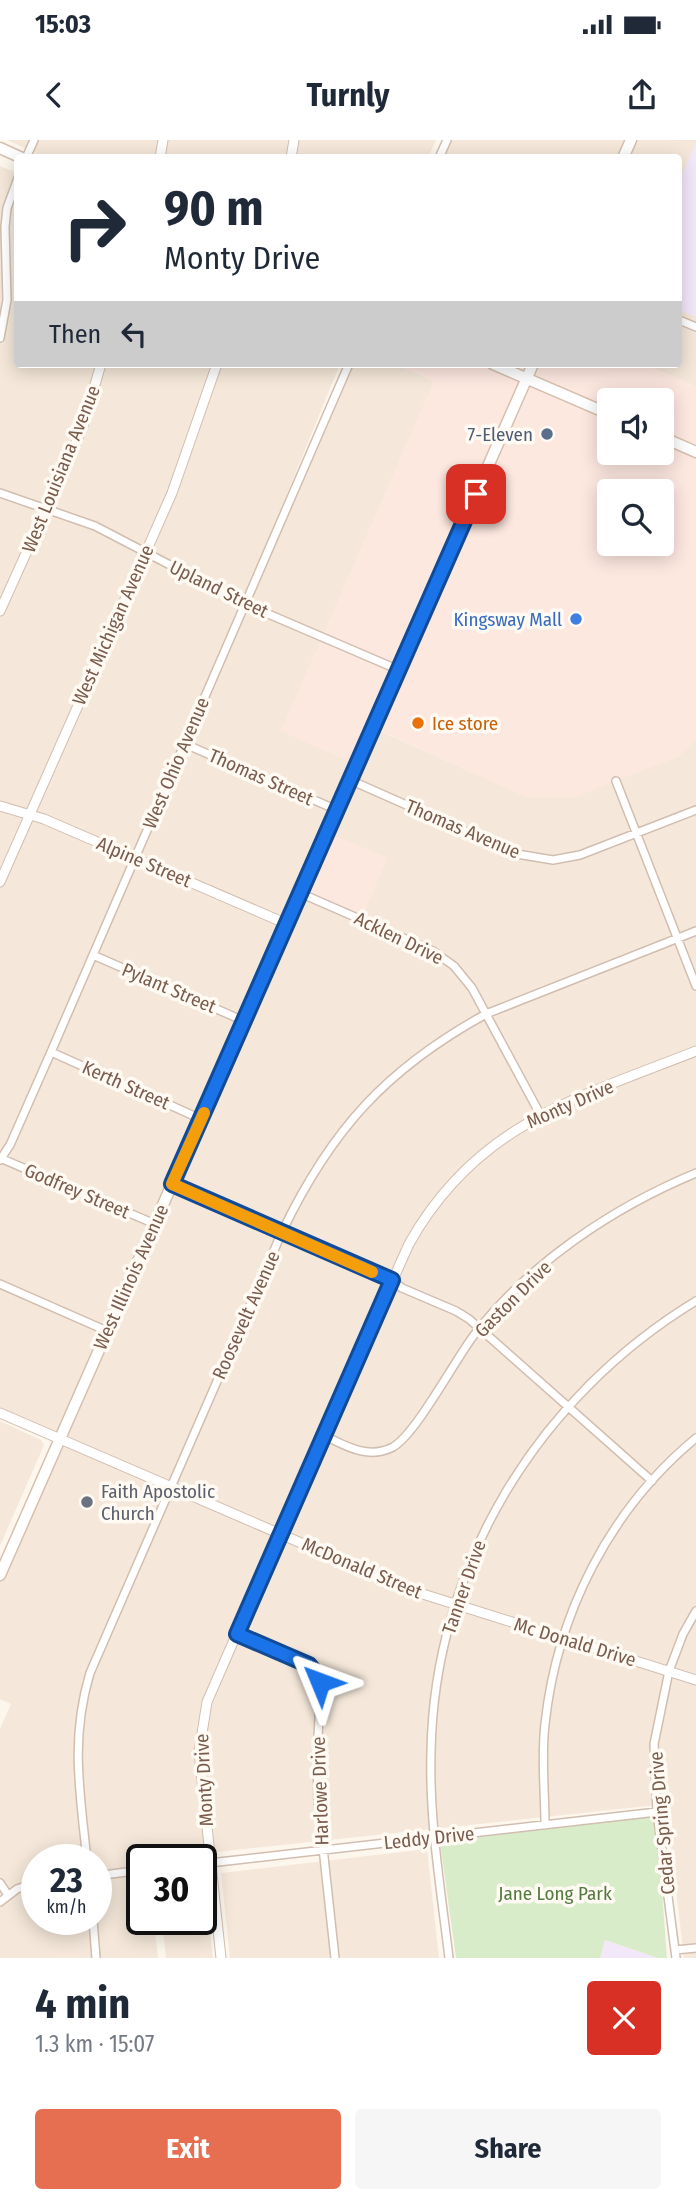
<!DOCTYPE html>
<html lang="en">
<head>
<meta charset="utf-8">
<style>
	:root { --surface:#fff; --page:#f6f6f7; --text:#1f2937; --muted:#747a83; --accent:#e76f51 }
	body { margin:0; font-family:"Fira Sans Condensed",sans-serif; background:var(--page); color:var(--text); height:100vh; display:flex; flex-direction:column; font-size:26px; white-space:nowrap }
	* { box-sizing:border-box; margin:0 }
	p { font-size:23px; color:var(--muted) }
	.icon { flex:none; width:38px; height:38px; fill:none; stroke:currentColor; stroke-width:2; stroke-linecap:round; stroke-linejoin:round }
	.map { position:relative; height:1818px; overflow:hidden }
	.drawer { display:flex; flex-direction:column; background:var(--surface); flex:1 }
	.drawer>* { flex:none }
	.top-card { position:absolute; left:14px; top:14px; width:668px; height:214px; border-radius:7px; box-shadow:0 4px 18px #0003; background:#fff; color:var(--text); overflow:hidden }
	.controls { position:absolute; left:597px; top:248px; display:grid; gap:14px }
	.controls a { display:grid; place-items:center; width:77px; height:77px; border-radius:7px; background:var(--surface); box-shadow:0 4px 18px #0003; font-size:35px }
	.speed { position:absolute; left:21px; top:1704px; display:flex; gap:14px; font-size:35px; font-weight:700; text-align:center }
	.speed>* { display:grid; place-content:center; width:91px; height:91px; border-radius:50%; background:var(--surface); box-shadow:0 4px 18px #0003; line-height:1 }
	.speed small { font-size:18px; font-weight:400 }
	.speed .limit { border:4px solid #111; border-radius:10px; background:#fff; color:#111 }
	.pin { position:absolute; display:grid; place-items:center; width:60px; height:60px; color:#fff; margin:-30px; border-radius:14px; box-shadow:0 4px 10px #0006 }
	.me { position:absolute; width:77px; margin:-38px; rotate:314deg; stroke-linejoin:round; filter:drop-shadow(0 0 5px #0008) }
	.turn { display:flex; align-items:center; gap:24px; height:147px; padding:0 35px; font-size:32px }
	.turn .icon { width:91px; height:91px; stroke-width:2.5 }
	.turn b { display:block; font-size:49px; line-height:60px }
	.then { display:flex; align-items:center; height:66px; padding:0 35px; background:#0003; gap:14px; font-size:26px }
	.round { display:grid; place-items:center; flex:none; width:74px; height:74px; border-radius:7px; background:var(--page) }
	.summary { display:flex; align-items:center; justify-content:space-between; height:119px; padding:0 35px }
	h1 { font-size:42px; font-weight:700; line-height:52px }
	.cta { display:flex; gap:14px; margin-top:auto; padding:14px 35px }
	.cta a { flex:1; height:80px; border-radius:7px; background:var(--accent); color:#fff; font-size:28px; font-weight:700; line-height:80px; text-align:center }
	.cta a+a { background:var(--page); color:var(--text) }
	.status { display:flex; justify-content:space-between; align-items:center; height:49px; padding:0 35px; background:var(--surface); direction:ltr }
	.status svg { height:19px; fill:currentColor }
	header { display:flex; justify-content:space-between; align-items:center; height:91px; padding:0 35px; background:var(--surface); font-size:32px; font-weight:700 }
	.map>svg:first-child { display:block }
</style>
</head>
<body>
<div class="status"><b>15:03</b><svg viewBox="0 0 49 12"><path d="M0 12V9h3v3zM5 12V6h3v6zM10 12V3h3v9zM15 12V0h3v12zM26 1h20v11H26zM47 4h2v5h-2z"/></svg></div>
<header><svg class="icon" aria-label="back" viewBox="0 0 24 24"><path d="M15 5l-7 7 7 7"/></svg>Turnly<svg class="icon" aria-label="share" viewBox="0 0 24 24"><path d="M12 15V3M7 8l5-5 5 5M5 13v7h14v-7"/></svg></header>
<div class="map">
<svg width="696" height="1818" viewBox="0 0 696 1818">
	<rect width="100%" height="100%" fill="#fdf6ec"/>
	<!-- residential -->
	<path fill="#f5e8da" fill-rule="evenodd" d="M7 0H436L428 18H47Z
		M447 0H696V247L644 224H679V18H439Z
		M0 26 17 33 18 224H340L203 560 350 224H395L434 241 375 589 521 654 677 617 696 599V1818H684L666 1664 142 1720V1780H154L158 1818H0V1589L11 1564 0 1559V1435L60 1296 0 1270ZM37 1720H96V1780H37Z
		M0 1281 41 1300 44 1305 0 1406Z
		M427 1709 439 1818H230L221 1733Z
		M201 1734 204 1736 213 1818H166L162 1780H201Z"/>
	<!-- commercial -->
	<path fill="#fde8e0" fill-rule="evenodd" d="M395 224H644L696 247V599L677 617 575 657H526L376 589 359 626 281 591 434 241ZM609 261H662V313H609ZM609 352H662V404H609Z
		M329 693 387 718 361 780 302 754Z"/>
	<!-- education -->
	<path fill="#f3e8fa" d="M696 2V177L679 170V41Z
		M605 1800 658 1818H600Z"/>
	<!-- green -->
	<path fill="#d8ecc9" d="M647 1677 651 1679 654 1683 660 1723 667 1818H658L605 1800 600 1818H456L440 1702Z"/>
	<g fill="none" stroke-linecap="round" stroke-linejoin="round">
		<!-- minor casing -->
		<g stroke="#d1beb0" stroke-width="10">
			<path id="minor" d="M26 18 34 0
				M439 18 447 0
				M679 180 696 187
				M0 198 7 160 5 87 7 68 18 38
				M0 353 95 386 245 464 399 530
				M185 604 337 670
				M350 640 517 714 553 720 580 715 696 670
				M616 641 696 846
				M300 753 433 811 454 826 472 848 540 974
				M93 815 244 881
				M51 912 201 979
				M0 1018 155 1084
				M0 1020 10 1005 51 912 349 224
				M172 1044 392 1140 402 1148 456 1171 469 1179 652 1341
				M0 1144 107 1191
				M323 1295C346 1306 368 1320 393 1307 416 1294 455 1220 474 1195 530 1123 612 1068 696 1033
				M237 1494 309 1525 321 1542 317 1614 318 1662 335 1818
				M545 1685C545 1651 541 1618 545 1584 557 1473 610 1369 696 1298
				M87 1720C80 1653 70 1599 90 1533L282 1092C331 990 386 929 486 874L696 791
				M201 1724 657 1672
				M96 1736 142 1730
				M0 1743 8 1755
				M0 1762 17 1749 37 1742
				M93 1780 96 1818
				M675 1810 696 1808
				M449 1818C441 1750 429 1681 431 1612 434 1426 538 1257 696 1161
				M676 1818 657 1672 654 1604 669 1531 683 1494 696 1471"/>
		</g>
		<!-- tertiary casing -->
		<g stroke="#d1beb0" stroke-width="11">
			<path id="tertiary" d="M160 18 163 0
				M291 18 294 0
				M0 471 82 289 101 224
				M0 666 44 679 287 784
				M0 742 172 353 217 224
				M0 1273 410 1450 696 1540
				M221 1818 199 1612 207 1562 323 1295 409 1104C476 984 577 958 696 911"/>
		</g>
		<!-- secondary casing -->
		<g stroke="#d6c0b0" stroke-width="13">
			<path id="secondary" d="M0 8 22 18
				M623 18 631 0
				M493 224 609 274
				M662 297 696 312
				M0 1435 533 224"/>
		</g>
		<!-- minor -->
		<use href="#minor" stroke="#fff" stroke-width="7"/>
		<!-- tertiary -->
		<use href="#tertiary" stroke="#fff" stroke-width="9"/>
		<!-- secondary -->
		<use href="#secondary" stroke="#fff" stroke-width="10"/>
	</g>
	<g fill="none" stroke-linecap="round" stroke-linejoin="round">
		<!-- route casing -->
		<g stroke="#114b97" stroke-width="18">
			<path id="route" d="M320 1542 317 1535 309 1525 237 1494 392 1140 172 1044 476 354"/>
		</g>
		<!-- route -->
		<use href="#route" stroke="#1a73e8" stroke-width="12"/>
		<!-- slow -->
		<path stroke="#f59e0b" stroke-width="12" d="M204 973 172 1044 372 1132"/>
	</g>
	<!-- markers -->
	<circle fill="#5c6f8a" stroke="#fffaf3" stroke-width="2.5" cx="547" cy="294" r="7"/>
	<circle fill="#3f7fe0" stroke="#fffaf3" stroke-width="2.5" cx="576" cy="479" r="7"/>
	<circle fill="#e8710a" stroke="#fffaf3" stroke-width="2.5" cx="418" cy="583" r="7"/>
	<circle fill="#6b7280" stroke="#fffaf3" stroke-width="2.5" cx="87" cy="1362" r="7"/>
	<g text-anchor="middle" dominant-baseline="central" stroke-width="7" stroke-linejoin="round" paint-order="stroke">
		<!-- service labels -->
		<g font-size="19" fill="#4e5e75" stroke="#fffaf3" text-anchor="end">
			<text x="533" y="294">7-Eleven</text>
		</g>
		<!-- street labels -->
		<g font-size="19" fill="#7a5c4d" stroke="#fffaf3">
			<text transform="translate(61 329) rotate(-68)">West Louisiana Avenue</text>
			<text transform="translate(219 449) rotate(26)">Upland Street</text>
			<text transform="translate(113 485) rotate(-66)">West Michigan Avenue</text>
			<text transform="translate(176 623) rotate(-67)">West Ohio Avenue</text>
			<text transform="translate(261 637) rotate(24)">Thomas Street</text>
			<text transform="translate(463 689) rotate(23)">Thomas Avenue</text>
			<text transform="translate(144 722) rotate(23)">Alpine Street</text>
			<text transform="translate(399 798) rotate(26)">Acklen Drive</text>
			<text transform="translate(169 848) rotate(23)">Pylant Street</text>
			<text transform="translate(126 945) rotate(24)">Kerth Street</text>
			<text transform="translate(570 964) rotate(-24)">Monty Drive</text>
			<text transform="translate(77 1051) rotate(23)">Godfrey Street</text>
			<text transform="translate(131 1137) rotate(-66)">West Illinois Avenue</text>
			<text transform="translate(513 1159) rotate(-45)">Gaston Drive</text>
			<text transform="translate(246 1175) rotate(-66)">Roosevelt Avenue</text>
			<text transform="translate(362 1428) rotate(23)">McDonald Street</text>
			<text transform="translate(464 1447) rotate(-71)">Tanner Drive</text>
			<text transform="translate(575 1502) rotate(17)">Mc Donald Drive</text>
			<text transform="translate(204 1640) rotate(-93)">Monty Drive</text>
			<text transform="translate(320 1651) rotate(-92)">Harlowe Drive</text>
			<text transform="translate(662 1683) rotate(-95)">Cedar Spring Drive</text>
			<text transform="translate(429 1698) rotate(-6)">Leddy Drive</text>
		</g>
		<!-- shop labels -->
		<g font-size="19" fill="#366cbe" stroke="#fffaf3" text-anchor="end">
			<text x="562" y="479">Kingsway Mall</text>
		</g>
		<!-- food labels -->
		<g font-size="19" fill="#c56008" stroke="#fffaf3" text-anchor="start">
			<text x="432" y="583">Ice store</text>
		</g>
		<!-- worship labels -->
		<g font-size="19" fill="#5b616d" stroke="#fffaf3" text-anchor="start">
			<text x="101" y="1351">Faith Apostolic<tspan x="101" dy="22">Church</tspan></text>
		</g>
		<!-- park labels -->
		<g font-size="19" fill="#537a41" stroke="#fffaf3">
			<text x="555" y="1753">Jane Long Park</text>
		</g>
	</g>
</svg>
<div class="controls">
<a><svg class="icon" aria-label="sound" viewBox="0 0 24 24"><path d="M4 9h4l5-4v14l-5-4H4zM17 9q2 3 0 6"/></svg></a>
<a><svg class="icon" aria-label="search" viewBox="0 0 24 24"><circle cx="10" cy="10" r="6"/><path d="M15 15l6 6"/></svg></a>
</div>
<div class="speed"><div>23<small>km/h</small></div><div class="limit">30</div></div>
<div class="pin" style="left:476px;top:354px;background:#d93025"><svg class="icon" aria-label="arrive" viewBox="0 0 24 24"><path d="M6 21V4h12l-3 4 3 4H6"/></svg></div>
<svg class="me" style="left:320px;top:1542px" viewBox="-20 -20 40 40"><path d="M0-17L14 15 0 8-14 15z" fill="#1a73e8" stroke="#fff" stroke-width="4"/></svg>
<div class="top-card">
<div class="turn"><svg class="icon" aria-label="right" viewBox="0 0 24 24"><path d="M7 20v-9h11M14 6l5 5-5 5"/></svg><div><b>90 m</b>Monty Drive</div></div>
<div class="then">Then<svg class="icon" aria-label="left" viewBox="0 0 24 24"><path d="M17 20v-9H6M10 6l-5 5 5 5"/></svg></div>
</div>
</div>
<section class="drawer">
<div class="summary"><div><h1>4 min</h1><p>1.3 km · 15:07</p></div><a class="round" style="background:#d93025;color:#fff"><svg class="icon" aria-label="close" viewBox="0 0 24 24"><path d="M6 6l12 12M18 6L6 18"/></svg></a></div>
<div class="cta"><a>Exit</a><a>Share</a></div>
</section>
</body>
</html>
